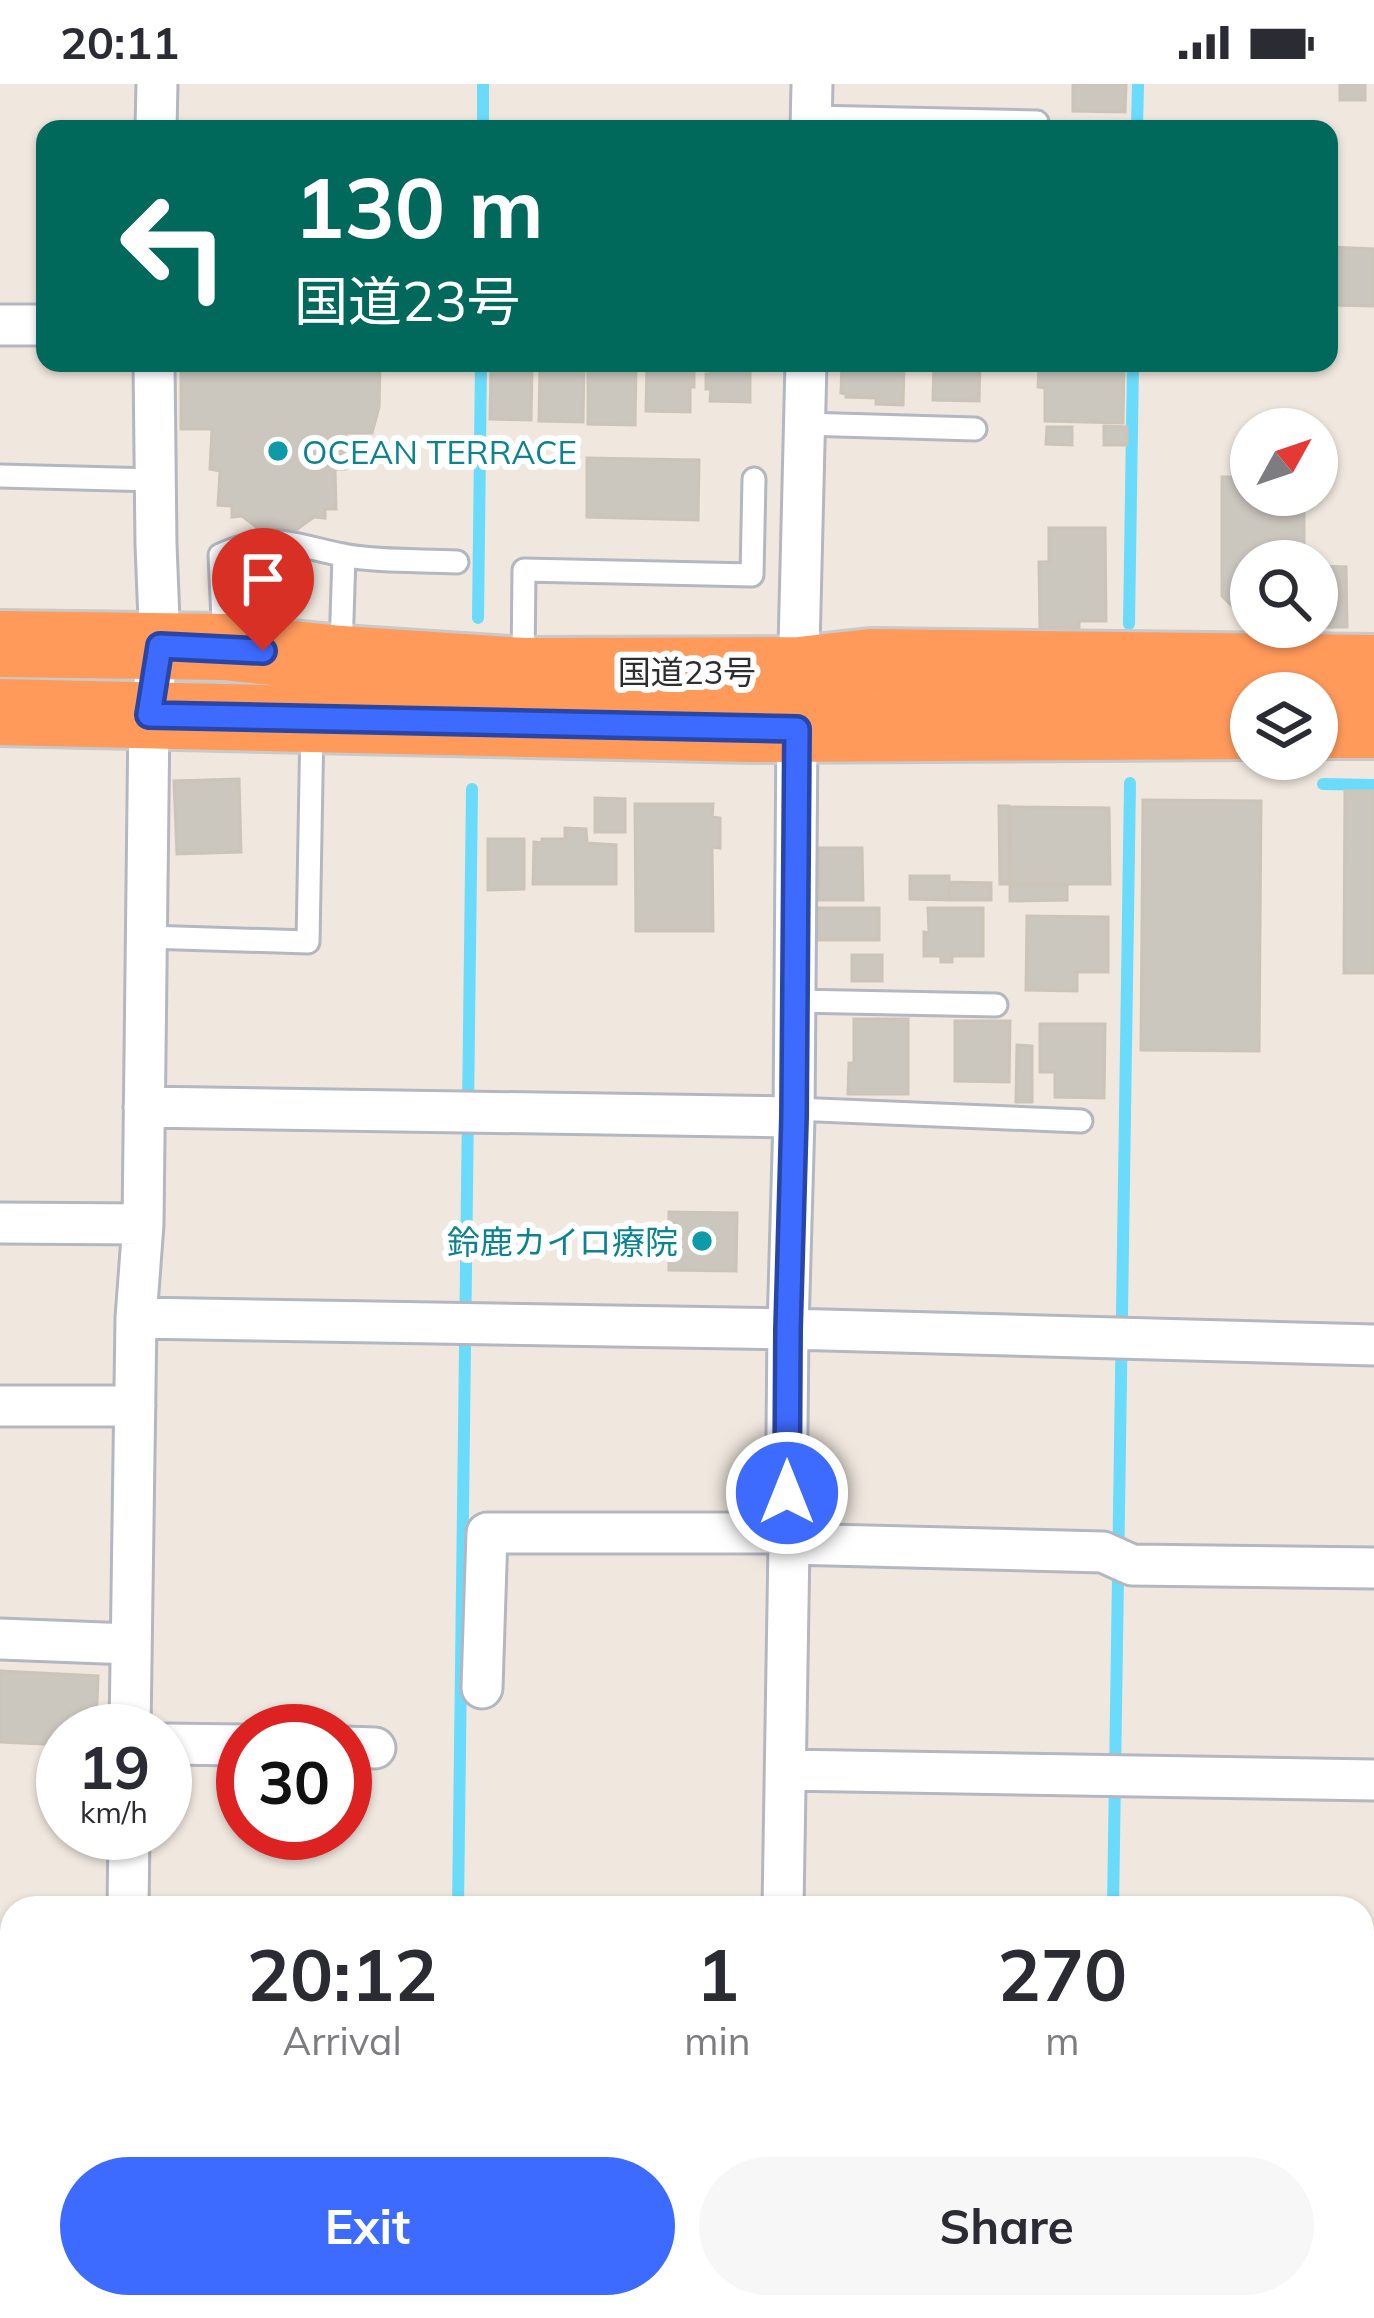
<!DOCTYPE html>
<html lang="en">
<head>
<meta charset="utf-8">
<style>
	:root { --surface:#fff; --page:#f7f7f7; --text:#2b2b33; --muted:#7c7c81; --accent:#3d6bff }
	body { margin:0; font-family:Mulish,"Noto Sans JP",sans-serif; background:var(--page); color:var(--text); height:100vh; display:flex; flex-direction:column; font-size:45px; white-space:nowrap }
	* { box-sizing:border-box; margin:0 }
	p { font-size:39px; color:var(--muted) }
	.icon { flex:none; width:66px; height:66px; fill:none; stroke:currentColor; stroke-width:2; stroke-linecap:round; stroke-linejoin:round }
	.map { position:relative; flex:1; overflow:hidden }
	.panel { position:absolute; left:0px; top:1812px; width:1374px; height:423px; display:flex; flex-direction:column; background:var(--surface); border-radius:36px 36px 0 0; box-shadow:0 3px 9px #0004 }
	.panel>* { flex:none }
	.banner { position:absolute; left:36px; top:36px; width:1302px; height:252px; border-radius:24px; box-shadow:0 3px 9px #0004; background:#00695c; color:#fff; overflow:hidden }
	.needle { width:78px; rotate:50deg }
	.fabs { position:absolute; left:1230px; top:324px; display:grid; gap:24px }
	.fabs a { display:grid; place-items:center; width:108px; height:108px; border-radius:50%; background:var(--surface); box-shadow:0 3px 9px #0004; font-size:60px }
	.speed { position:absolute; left:36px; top:1620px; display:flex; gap:24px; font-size:60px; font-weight:700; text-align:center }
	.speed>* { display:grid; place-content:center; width:156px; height:156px; border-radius:50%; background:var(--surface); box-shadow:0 3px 9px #0004; line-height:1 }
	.speed small { font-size:30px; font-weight:400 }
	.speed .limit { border:18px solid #d22; background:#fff; color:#111 }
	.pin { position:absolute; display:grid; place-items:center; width:102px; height:102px; color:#fff; margin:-123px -51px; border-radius:50% 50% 50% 0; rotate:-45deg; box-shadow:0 0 12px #0007 }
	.pin .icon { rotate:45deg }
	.me { position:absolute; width:132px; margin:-66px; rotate:0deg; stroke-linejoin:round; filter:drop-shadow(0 0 9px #0008) }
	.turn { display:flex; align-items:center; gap:42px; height:252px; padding:0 60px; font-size:54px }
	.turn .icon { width:156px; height:156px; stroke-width:2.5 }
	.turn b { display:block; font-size:84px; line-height:102px }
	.eta { display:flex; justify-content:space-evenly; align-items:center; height:204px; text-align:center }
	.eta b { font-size:72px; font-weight:700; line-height:84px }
	.button { display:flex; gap:24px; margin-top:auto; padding:24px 60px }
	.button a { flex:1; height:138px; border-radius:72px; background:var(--accent); color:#fff; font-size:48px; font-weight:700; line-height:138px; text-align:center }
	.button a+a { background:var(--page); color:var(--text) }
	.status { display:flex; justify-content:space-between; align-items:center; height:84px; padding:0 60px; background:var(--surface); direction:ltr }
	.status svg { height:33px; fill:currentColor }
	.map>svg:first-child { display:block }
</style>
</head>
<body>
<div class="status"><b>20:11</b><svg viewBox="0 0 49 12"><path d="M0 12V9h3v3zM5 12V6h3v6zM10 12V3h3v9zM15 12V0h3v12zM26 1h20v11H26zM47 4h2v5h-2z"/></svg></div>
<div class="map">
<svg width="1374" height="2234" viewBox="0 0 1374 2234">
	<rect width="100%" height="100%" fill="#f0e8df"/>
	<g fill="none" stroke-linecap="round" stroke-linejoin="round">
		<!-- stream -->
		<path stroke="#6adbfa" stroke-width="12" d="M483 45V0
			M1137 45 1138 0
			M478 534 481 279
			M1129 540 1133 279
			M1323 700 1374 701
			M458 1824 472 705
			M1113 1824 1130 699
			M1109 2234V2223"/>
	</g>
	<!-- building -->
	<path fill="#cbc6be" stroke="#ccc4b8" stroke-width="3" d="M1073 0H1126L1125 28 1073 27Z
		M1340 0H1365V16H1340Z
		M1329 163 1374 165V222L1329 221Z
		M181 279H380L379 323 372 349H346L345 385H335L336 425H325V434L314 433 296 446 274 450 262 447 242 432 232 433V422L218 421 220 387 210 385 212 345H181Z
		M540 279H584L583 338 539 337Z
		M588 279H636L635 341 588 340Z
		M694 279V303H690V328L646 327 647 280Z
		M750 279V318L710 317 711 305H706V290H711V280L705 279Z
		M842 279H904L903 321 876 320V314L846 313V310L841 309Z
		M934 279H980L979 317 933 316Z
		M1045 279H1124L1123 339 1045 337V304L1038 303 1039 285H1045Z
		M491 281 532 282 531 336 490 335Z
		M1104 342 1127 343V361H1104Z
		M1047 343H1072V361L1046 360Z
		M587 374 699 376 698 436 587 433Z
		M1222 393H1251V411H1304V477H1251V542L1222 512Z
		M1049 444H1105L1106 537H1079V544H1040L1039 478H1049Z
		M1317 482 1346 483 1347 543H1317Z
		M239 695 241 768 177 770 174 697Z
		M1345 707H1374V889H1344Z
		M595 714 625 715V748H595Z
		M1143 716 1261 717 1259 967 1141 966Z
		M635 720H713L712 733 720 734V764L712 763 713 847H636Z
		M999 722H1009V800H1000Z
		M1010 723 1109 724 1110 800H1011Z
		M565 744 586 745 587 759 616 761V800H533L534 758 542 759V755H565Z
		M488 755H524V805L488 806Z
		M819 764H862L863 816H819Z
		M910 792H949V816L910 815Z
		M950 798 991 799V816H950Z
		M1067 801V816L1010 817V802Z
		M817 824H879V856H818Z
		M928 824H983V872H952V878H941V872H924V848L929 849Z
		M1027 832 1108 833V888H1077V907L1026 906Z
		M852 871H882V897H852Z
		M854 935H908V1010H848L849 979H854Z
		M955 937H1010L1009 998 955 997Z
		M1040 940H1105L1104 1014 1055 1013V988H1040Z
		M1017 961 1032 962V1018H1016Z
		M669 1128 737 1129 736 1187 669 1186Z
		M0 1587 98 1592 96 1647H63V1661L0 1658Z
		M0 1988H12V2048L0 2047Z
		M1362 2018 1374 2019V2071H1368V2054L1362 2055Z
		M298 2223H376L375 2234H297Z
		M618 2223H657V2234H618Z
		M664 2223H701V2234H664Z
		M715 2223H750V2234H715Z"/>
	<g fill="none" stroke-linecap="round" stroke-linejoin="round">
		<!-- lane casing -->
		<g stroke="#b3b7c2" stroke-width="27">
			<path id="lane" d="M811 33 1037 38
				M804 340 975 345
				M0 392 155 396
				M224 557 220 471C272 448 290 460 342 471 379 478 420 476 457 478
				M341 566 344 471
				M523 581 524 486 752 491 754 395
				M147 853 308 858 312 641
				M795 917 996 921
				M794 1025 1081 1037"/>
		</g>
		<!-- street casing -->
		<g stroke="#b3b7c2" stroke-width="45">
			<path id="street" d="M156 45 157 0
				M811 45 812 0
				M0 241H45
				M144 1023 794 1033
				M0 1139 143 1140
				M136 1234 788 1245 1374 1261
				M0 1322H135
				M789 1460 1103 1468 1132 1481 1374 1484
				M0 1555 130 1560
				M482 1604 487 1449H786
				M130 1647 136 1234 143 1140 149 631 160 562 156 461 154 279
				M165 1660 243 1661
				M345 1663 375 1664
				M786 1686 1374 1696
				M128 1824 129 1749
				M783 1824 789 1460 786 1449 788 1245 794 1033 797 645 806 279
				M0 1884H12
				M1362 1906H1374
				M1362 2104H1374
				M0 2165H12
				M781 2223V2234
				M129 2234V2223
				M438 2234 439 2223"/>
		</g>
		<!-- highway casing -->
		<g stroke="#c9c9c9" stroke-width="72">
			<path id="highway" d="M0 560 224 563 341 575 523 587 800 586 871 578 1374 584
				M0 628 751 645 1251 642
				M1317 641H1374"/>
		</g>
		<!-- lane -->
		<use href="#lane" stroke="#fff" stroke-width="21"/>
		<!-- street -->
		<use href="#street" stroke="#fff" stroke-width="39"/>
		<!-- highway -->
		<use href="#highway" stroke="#ff9a5b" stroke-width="66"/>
		<!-- rail casing -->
		<g stroke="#a1a6b9" stroke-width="14">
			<path id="rail" d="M0 2109H12
				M0 2130H12
				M1362 2145H1374
				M1362 2165H1374"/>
		</g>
		<!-- rail -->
		<use href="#rail" stroke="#fff" stroke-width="9" stroke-dasharray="27" stroke-linecap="butt"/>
	</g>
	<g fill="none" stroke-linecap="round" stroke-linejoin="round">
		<!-- route casing -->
		<g stroke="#2846a6" stroke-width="30">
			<path id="route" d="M263 567 160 562 149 631 797 645 794 1033 788 1246 787 1409"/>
		</g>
		<!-- route -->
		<use href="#route" stroke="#3d6bff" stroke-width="21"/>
	</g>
	<!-- markers -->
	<g fill="#0f9aa8" stroke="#fff" stroke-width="4.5">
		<circle cx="278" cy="367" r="12"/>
		<circle cx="702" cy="1157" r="12"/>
	</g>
	<g text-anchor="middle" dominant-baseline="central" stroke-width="12" stroke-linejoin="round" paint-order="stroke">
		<!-- culture labels -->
		<g font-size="33" fill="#0d838f" stroke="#fff" text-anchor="start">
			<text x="302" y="367">OCEAN TERRACE</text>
			<text x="678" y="1157" text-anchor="end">鈴鹿カイロ療院</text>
		</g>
		<!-- street labels -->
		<g font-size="33" fill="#2e2e2e" stroke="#fff">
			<text x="687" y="587">国道23号</text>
		</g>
	</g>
</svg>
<div class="fabs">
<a><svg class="needle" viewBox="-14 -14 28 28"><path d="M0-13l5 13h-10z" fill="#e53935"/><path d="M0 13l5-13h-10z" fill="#7c7c81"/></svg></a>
<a><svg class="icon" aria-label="search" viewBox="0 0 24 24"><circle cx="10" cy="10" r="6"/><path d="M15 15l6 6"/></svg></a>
<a><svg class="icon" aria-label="layers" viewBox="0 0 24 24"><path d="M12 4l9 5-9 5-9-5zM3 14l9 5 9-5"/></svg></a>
</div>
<div class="speed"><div>19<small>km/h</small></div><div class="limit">30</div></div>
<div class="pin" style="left:263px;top:567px;background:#d93025"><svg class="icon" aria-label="arrive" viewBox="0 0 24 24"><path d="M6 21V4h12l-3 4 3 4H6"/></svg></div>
<svg class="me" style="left:787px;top:1409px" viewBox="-20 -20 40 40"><circle r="17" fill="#3d6bff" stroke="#fff" stroke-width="3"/><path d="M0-11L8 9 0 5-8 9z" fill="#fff"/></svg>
<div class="banner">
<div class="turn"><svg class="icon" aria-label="left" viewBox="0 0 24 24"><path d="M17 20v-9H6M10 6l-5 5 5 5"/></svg><div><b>130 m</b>国道23号</div></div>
</div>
<section class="panel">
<div class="eta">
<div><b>20:12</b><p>Arrival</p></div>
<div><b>1</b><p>min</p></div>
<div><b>270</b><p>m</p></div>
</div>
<div class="button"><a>Exit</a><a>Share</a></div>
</section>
</div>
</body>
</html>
